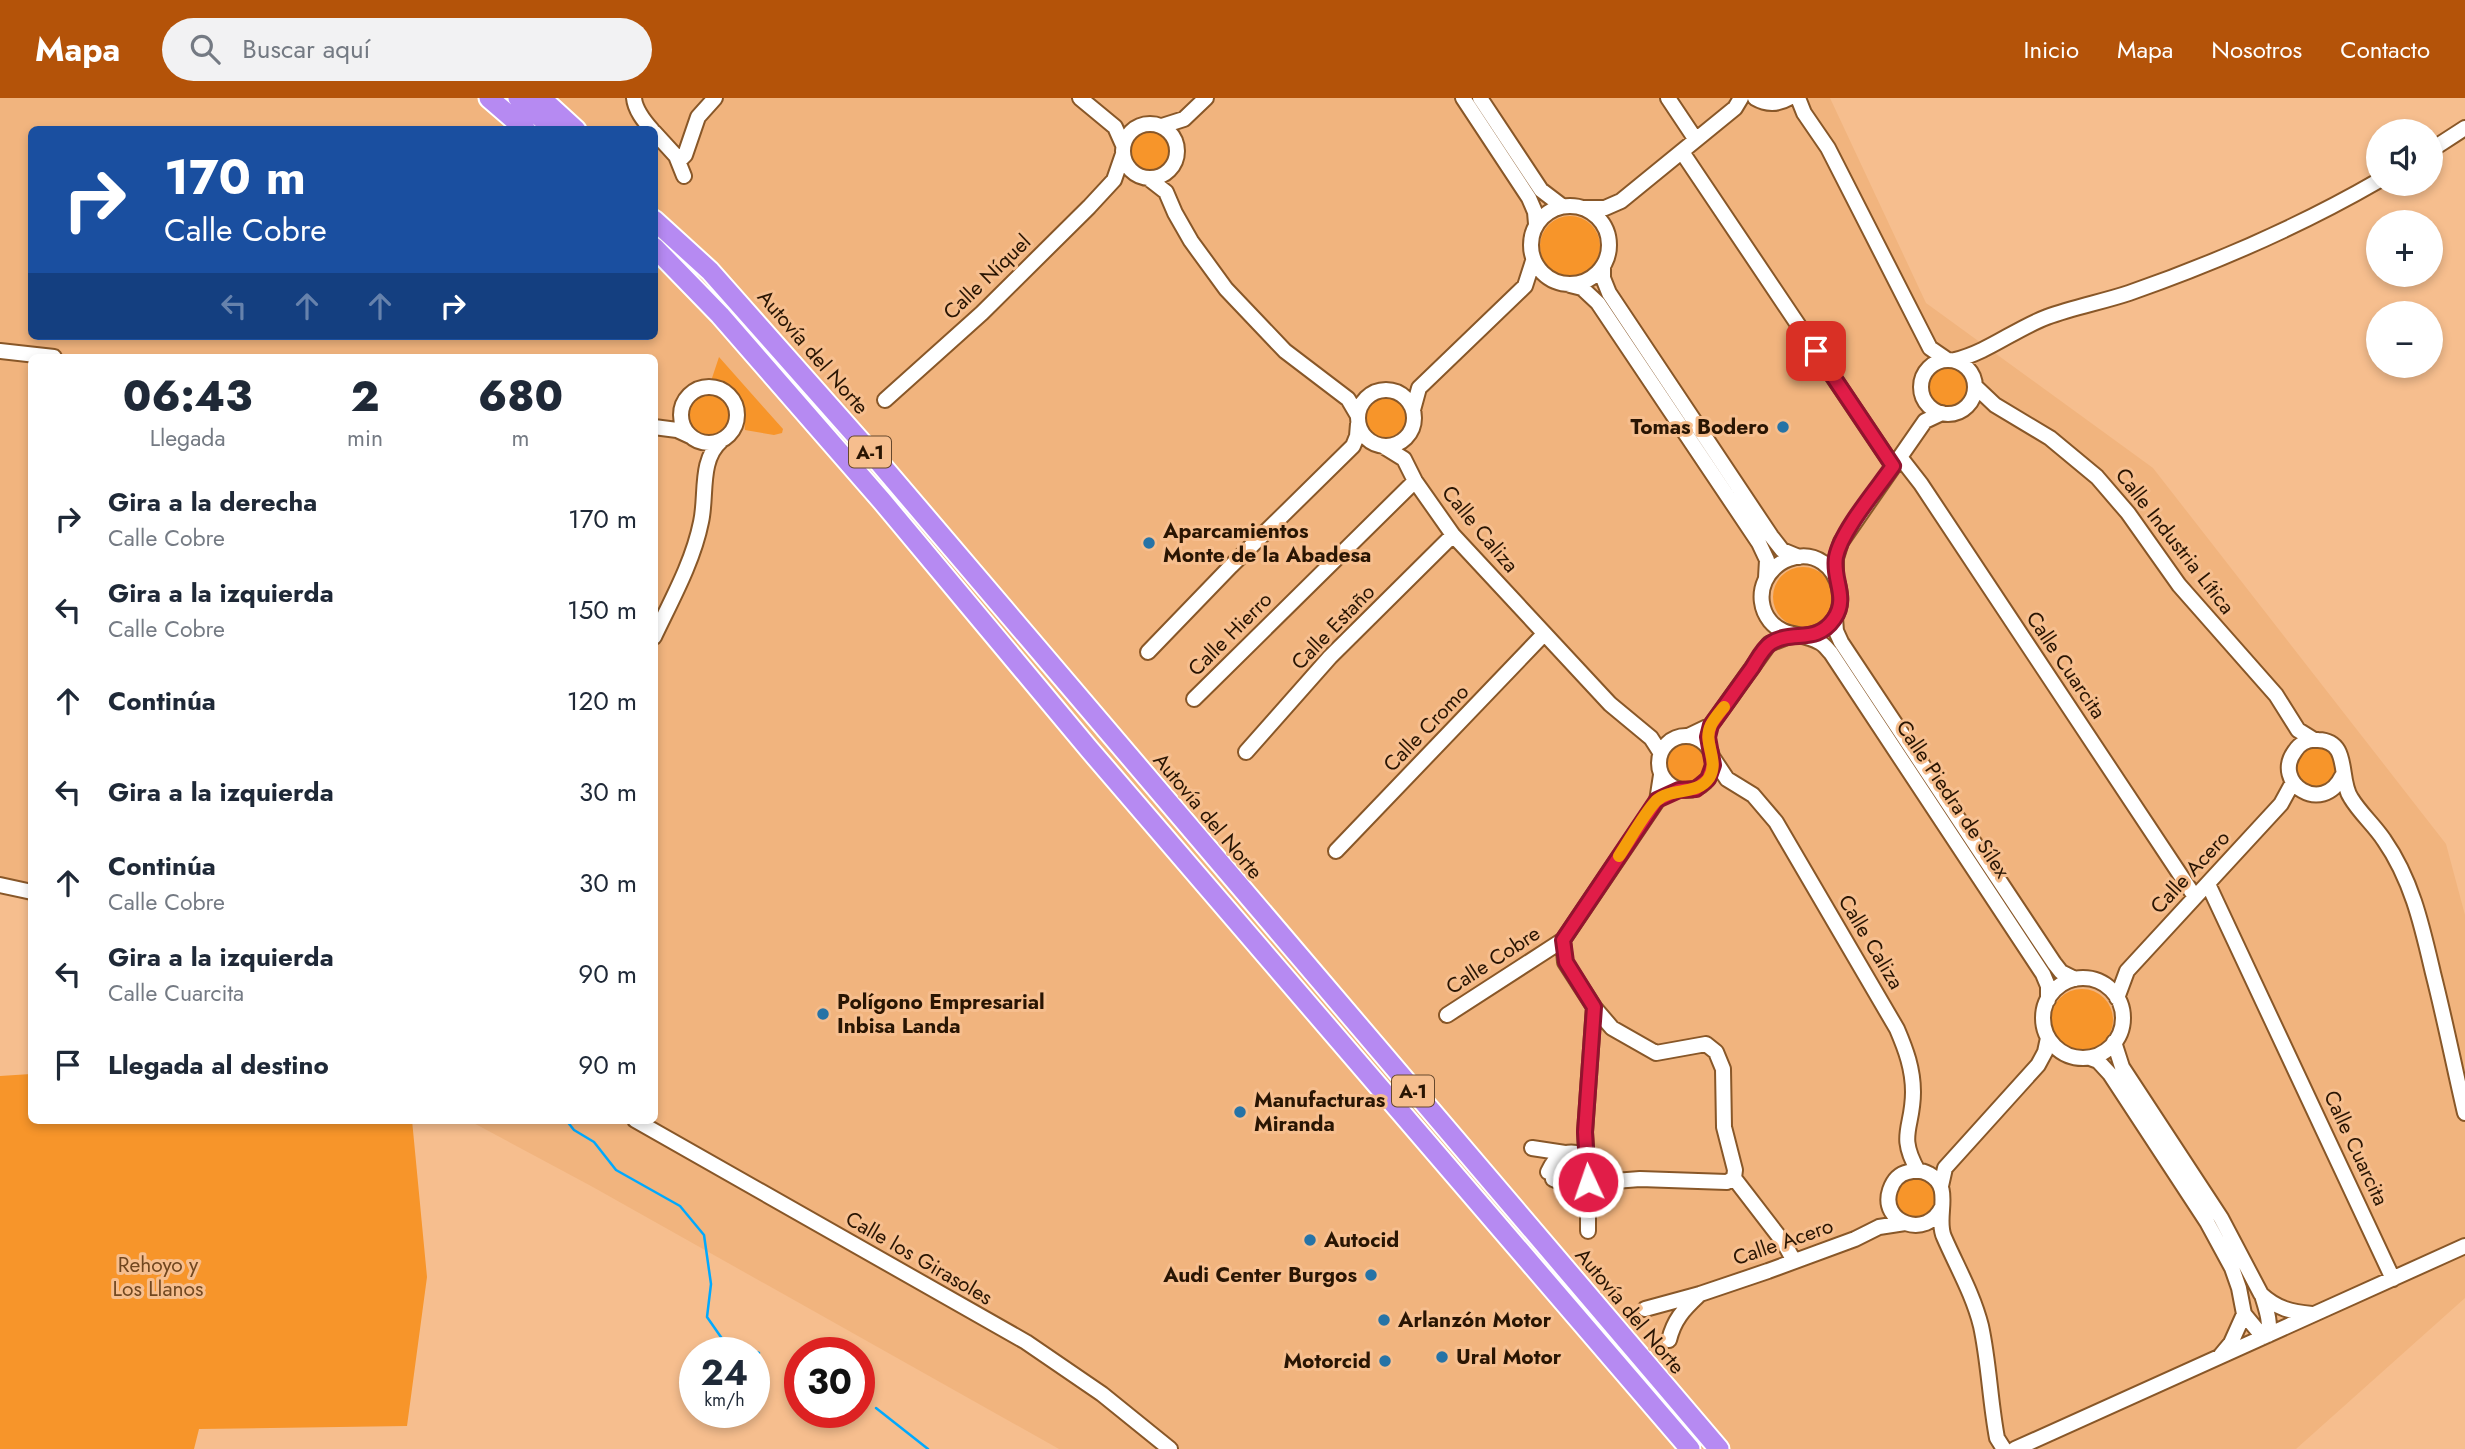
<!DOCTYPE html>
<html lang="es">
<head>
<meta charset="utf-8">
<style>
	:root { --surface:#fff; --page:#f2f2f3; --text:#1f2937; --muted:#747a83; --accent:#b45309 }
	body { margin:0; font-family:Jost,sans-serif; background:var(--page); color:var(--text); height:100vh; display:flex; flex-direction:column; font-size:26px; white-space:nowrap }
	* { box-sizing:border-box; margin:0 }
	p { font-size:23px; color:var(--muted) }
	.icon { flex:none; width:38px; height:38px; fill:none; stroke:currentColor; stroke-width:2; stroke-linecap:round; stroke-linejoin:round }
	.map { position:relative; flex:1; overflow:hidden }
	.details { position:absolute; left:28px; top:256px; width:630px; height:770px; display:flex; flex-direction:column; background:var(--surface); border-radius:10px; box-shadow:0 4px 10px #0003 }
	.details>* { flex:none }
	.hud { position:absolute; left:28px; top:28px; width:630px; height:214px; border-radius:10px; box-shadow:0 4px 10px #0003; background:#1a4fa0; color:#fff; overflow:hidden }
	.controls { position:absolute; left:2366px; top:21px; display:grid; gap:14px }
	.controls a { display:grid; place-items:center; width:77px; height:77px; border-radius:50%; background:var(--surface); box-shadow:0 4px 10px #0003; font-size:35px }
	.speed { position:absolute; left:679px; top:1239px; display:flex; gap:14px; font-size:35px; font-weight:700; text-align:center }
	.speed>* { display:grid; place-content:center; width:91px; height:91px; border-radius:50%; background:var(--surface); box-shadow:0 4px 10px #0003; line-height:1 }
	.speed small { font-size:18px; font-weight:400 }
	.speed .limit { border:10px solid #d22; background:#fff; color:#111 }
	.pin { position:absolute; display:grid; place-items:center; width:60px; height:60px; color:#fff; margin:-30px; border-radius:14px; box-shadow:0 4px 10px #0006 }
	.me { position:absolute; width:77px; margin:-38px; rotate:357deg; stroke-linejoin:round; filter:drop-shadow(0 0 5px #0008) }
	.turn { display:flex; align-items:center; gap:24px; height:147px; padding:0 21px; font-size:32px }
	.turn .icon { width:91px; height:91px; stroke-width:2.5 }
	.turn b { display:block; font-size:49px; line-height:60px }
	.lanes { display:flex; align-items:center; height:66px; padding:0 21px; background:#0003; justify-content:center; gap:35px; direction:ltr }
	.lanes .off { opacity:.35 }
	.eta { display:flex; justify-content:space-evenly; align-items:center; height:119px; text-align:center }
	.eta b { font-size:42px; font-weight:800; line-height:49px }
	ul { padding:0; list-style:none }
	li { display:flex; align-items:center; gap:21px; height:91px; padding:0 21px }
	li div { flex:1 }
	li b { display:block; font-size:26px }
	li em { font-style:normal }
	header { display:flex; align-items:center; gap:42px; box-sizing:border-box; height:98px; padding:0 35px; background:var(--accent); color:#fff }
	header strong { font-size:33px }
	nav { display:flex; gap:38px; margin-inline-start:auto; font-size:24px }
	.search { width:490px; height:63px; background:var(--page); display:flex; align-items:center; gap:18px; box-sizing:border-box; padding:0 24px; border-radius:38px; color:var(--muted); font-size:26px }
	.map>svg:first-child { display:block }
</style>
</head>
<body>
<header>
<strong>Mapa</strong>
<div class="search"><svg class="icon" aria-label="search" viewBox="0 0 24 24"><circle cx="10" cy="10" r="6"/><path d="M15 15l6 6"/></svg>Buscar aquí</div>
<nav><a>Inicio</a><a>Mapa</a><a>Nosotros</a><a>Contacto</a></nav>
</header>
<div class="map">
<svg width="2465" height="1351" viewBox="0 0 2465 1351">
	<rect width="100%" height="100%" fill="#f6be8e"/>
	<!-- built -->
	<path fill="#f1b47e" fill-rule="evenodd" d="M0 0H1830L1926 205 2153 370 2446 746 2465 817V1200L2296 1351H1059L591 1088 468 1022H654V259H32L31 805 0 791ZM32 32H654V238H32Z"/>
	<!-- green -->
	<path fill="#f7952a" d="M1130 53a21 21 0 1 1 42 0a21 21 0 1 1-42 0Z
		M1540 148a30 30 0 1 1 60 0a30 30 0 1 1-60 0Z
		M719 259 783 331 782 335 774 337 745 332C744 326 745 321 745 315 744 298 727 283 711 283Z
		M1928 289a21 21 0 1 1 42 0a21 21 0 1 1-42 0Z
		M688 317a21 21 0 1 1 42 0a21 21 0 1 1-42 0Z
		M1366 321a21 21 0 1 1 42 0a21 21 0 1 1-42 0Z
		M1773 499a30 30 0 1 1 60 0a30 30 0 1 1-60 0Z
		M1665 665a21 21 0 1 1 42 0a21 21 0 1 1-42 0Z
		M2295 669a21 21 0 1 1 42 0a21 21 0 1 1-42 0Z
		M2051 922a31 31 0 1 1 62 0a31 31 0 1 1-62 0Z
		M31 976 32 1022H412L427 1179 407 1328 199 1331 194 1351H0V978Z
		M1895 1100a21 21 0 1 1 42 0a21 21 0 1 1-42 0Z"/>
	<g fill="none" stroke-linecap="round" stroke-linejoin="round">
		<!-- stream -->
		<path stroke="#00a9fe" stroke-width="2.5" d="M566 1022 574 1032 594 1044 616 1072 680 1108 704 1137 711 1186 707 1219 723 1242 759 1255
			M876 1310 928 1351"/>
		<!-- minor casing -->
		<g stroke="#885728" stroke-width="18">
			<path id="minor" d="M634 0C635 12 644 23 652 32
				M1080 0 1115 29 1123 47
				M1463 0 1529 100 1535 114 1536 126
				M1480 0 1541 92 1562 108
				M1668 0 1696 42
				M1755 0C1767 7 1777 7 1789 0
				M1798 0 1804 15 1828 50 1930 250 1946 261
				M1123 53a27 27 0 1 1 54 0a27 27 0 1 1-54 0Z
				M1162 28 1184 21 1206 0
				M654 34 676 58 684 78
				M2431 52 2465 30
				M1682 54 1893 368
				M679 63 685 57 698 19 715 0
				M1148 80 1166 94 1175 115 1191 143 1226 191 1285 253 1348 301 1358 318
				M1531 147a39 39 0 1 1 78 0a39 39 0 1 1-78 0Z
				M1584 110H1605L1621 103 1735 10 1741 0
				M1603 168V180L1609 195 1771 438 1782 452 1799 459
				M1570 187 1582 190 1598 205 1759 445 1767 462 1766 480
				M0 253 54 259
				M1921 289a27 27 0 1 1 54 0a27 27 0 1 1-54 0Z
				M1955 262C1988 254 2015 231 2047 219 2074 209 2102 204 2129 195 2215 165 2300 128 2378 83
				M1976 289 1995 307 2050 340 2097 379 2128 415 2179 487 2276 597 2298 632 2314 642
				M681 317a28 28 0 1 1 56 0a28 28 0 1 1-56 0Z
				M1358 320a28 28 0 1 1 56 0a28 28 0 1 1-56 0Z
				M885 302 982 215 1089 109 1114 82 1123 56
				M1413 312 1419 290 1525 188 1533 163
				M654 329 677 332 690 338
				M1383 348 1404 361 1415 383 1453 437 1610 606 1651 640 1660 654
				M1900 359 1921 386 2195 799
				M1836 479V460L1841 444 1925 323 1942 315
				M1835 520 1836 533 1841 544 2054 865 2061 874 2075 881
				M1803 538C1864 533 1843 442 1789 461 1778 465 1770 473 1765 483 1759 496 1761 512 1770 523 1784 540 1802 534 1819 544 1824 546 1827 551 1831 555L2043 876 2048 888V902
				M654 539C671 503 693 464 701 424 707 398 699 362 721 343
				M1148 554 1231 468 1353 348 1357 338 1358 326
				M1194 601 1415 383
				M1659 665a27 27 0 1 1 54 0a27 27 0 1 1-54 0Z
				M1688 638 1711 627 1769 546 1792 537
				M1246 654 1330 559 1453 437
				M1713 660 1727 681 1753 697 1776 724 1897 931C1906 952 1913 971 1913 994 1913 1031 1897 1036 1918 1073
				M2342 678C2323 718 2271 685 2295 653 2300 645 2309 641 2318 642 2351 643 2338 681 2351 700 2360 715 2374 727 2384 742 2412 782 2422 828 2433 875 2445 922 2454 968 2465 1015
				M1336 753 1544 536
				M2208 786 2393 1181
				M0 787 32 794
				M1563 842 1565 864 1594 909 1612 930 1656 955 1706 946 1716 954 1723 971 1724 1029 1735 1072 1734 1080 1784 1145 1794 1163
				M2043 920a40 40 0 1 1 80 0a40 40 0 1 1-80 0Z
				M2117 900 2127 873 2281 706 2293 684
				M1447 917 1563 842 1657 703 1661 677
				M2114 944 2122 969 2221 1120 2261 1196C2277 1211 2292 1214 2312 1216
				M2090 960 2098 963 2110 976 2207 1124 2232 1170 2239 1190 2244 1216 2263 1239
				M635 1022 1026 1244 1102 1296 1170 1351
				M1532 1050 1565 1055
				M1548 1074C1555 1059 1563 1051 1581 1056L1587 1064
				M1553 1081C1564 1086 1572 1090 1582 1081
				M1577 1086 1640 1081 1727 1084 1734 1080
				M1941 1088 1945 1070 2038 967 2045 954 2048 940
				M1942 1109C1927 1142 1879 1125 1890 1092 1893 1083 1899 1076 1908 1074 1915 1072 1922 1072 1929 1076 1954 1089 1935 1119 1944 1139 1957 1169 1973 1196 1981 1228 1989 1265 1990 1303 1997 1340L2004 1351
				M1588 1133V1085L1585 1034 1594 909
				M2262 1197C2266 1211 2271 1223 2268 1237
				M1645 1211 1700 1196 1768 1173 1855 1141 1879 1129 1905 1125
				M1669 1242C1674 1222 1683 1212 1698 1198
				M2221 1257 2231 1245 2244 1216
				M2015 1351 2465 1148"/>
		</g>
		<!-- highway casing -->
		<g stroke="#fff" stroke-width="23">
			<path id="highway" d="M489 0 526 32
				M518 0 555 32
				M541 0 576 32
				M654 122 710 173 872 356 1719 1351
				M654 149 720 217 882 403 1089 651 1690 1351"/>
		</g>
		<!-- minor -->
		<use href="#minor" stroke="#fff" stroke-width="14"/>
		<!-- highway -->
		<use href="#highway" stroke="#b68af2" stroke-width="19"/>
	</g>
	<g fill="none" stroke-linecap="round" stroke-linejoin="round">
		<!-- route casing -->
		<g stroke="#92132f" stroke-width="18">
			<path id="route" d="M1588 1084 1585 1034 1594 909 1566 864 1563 842 1657 702 1679 692 1696 691 1708 681 1713 667 1708 639 1711 627C1725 608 1738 589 1752 570 1757 562 1763 550 1771 545 1793 531 1816 547 1834 521 1849 500 1832 481 1836 459 1841 433 1877 391 1893 368L1816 253"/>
		</g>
		<!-- route -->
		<use href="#route" stroke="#e11d48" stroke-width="12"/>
		<!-- slow -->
		<path stroke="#f59e0b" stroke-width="12" d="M1619 758C1629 743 1644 716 1656 703 1671 689 1697 698 1709 680 1720 662 1702 645 1711 627 1714 621 1720 614 1724 609"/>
	</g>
	<!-- markers -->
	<g fill="#2673a6" stroke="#f6be8e" stroke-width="2.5">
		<circle cx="1783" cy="329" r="7"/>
		<circle cx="1149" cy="445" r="7"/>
		<circle cx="823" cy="916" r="7"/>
		<circle cx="1240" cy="1014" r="7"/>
		<circle cx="1310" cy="1142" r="7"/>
		<circle cx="1371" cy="1177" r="7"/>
		<circle cx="1384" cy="1222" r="7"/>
		<circle cx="1442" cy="1259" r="7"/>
		<circle cx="1385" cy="1263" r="7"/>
	</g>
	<g text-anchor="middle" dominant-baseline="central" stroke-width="6" stroke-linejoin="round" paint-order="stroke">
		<!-- shield labels -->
		<g fill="#f6be8e" stroke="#66482d" stroke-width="2">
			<rect x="849" y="338.5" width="42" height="31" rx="5"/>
			<rect x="1392" y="977.5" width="42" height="31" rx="5"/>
		</g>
		<g font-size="19" font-weight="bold" fill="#291503">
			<text x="870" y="354">A-1</text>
			<text x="1413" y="993">A-1</text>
		</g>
		<!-- street labels -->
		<g font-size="21" fill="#291503" stroke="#f6be8e">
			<text transform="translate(987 179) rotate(-44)">Calle Níquel</text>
			<text transform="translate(813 254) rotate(49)">Autovía del Norte</text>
			<text transform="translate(1480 431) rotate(50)">Calle Caliza</text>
			<text transform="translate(2175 443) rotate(52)">Calle Industria Lítica</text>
			<text transform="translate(1333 529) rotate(-46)">Calle Estaño</text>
			<text transform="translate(1230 536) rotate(-45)">Calle Hierro</text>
			<text transform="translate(2066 567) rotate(56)">Calle Cuarcita</text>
			<text transform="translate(1426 630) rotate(-46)">Calle Cromo</text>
			<text transform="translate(1953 701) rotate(56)">Calle Piedra de Sílex</text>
			<text transform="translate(1208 718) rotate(50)">Autovía del Norte</text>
			<text transform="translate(2190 774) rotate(-47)">Calle Acero</text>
			<text transform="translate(1871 844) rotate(59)">Calle Caliza</text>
			<text transform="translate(1493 862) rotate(-33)">Calle Cobre</text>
			<text transform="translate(2356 1050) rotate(65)">Calle Cuarcita</text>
			<text transform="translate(1783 1144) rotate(-19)">Calle Acero</text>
			<text transform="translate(919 1160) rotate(30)">Calle los Girasoles</text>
			<text transform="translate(1630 1213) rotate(50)">Autovía del Norte</text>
		</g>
		<!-- poi labels -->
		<g font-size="21" font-weight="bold" fill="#291503" stroke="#f6be8e" text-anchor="start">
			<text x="1769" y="329" text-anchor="end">Tomas Bodero</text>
			<text x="1163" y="433">Aparcamientos<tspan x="1163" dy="24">Monte de la Abadesa</tspan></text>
			<text x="837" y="904">Polígono Empresarial<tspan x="837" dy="24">Inbisa Landa</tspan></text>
			<text x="1254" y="1002">Manufacturas<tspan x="1254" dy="24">Miranda</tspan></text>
			<text x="1324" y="1142">Autocid</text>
			<text x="1357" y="1177" text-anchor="end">Audi Center Burgos</text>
			<text x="1398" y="1222">Arlanzón Motor</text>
			<text x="1456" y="1259">Ural Motor</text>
			<text x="1371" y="1263" text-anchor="end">Motorcid</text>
		</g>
		<!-- park labels -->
		<g font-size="21" fill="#71471f" stroke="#f6be8e">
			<text x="158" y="1167">Rehoyo y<tspan x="158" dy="24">Los Llanos</tspan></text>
		</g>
	</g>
</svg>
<div class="controls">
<a><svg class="icon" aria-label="sound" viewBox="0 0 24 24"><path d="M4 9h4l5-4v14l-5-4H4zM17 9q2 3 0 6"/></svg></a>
<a>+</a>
<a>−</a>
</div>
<div class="speed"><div>24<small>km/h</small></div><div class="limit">30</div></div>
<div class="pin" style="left:1816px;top:253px;background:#d93025"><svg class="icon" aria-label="arrive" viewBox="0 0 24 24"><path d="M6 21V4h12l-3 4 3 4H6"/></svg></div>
<svg class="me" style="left:1588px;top:1084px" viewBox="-20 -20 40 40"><circle r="17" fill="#e11d48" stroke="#fff" stroke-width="3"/><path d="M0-11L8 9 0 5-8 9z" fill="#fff"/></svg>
<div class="hud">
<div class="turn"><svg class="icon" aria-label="right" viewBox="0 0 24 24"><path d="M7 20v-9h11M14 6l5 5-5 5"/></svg><div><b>170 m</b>Calle Cobre</div></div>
<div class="lanes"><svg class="icon off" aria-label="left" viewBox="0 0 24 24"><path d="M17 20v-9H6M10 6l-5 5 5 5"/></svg><svg class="icon off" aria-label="ahead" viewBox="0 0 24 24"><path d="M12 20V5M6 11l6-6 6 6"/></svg><svg class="icon off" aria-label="ahead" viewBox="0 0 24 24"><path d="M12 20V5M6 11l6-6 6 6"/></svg><svg class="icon" aria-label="right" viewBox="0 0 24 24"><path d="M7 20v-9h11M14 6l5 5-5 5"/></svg></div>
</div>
<section class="details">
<div class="eta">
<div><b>06:43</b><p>Llegada</p></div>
<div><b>2</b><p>min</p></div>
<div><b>680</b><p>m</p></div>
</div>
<ul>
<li><svg class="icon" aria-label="right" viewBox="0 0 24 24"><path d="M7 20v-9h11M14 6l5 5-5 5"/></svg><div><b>Gira a la derecha</b><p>Calle Cobre</p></div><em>170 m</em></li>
<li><svg class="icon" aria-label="left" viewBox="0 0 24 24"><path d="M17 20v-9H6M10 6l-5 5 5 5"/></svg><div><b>Gira a la izquierda</b><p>Calle Cobre</p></div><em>150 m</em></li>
<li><svg class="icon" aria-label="ahead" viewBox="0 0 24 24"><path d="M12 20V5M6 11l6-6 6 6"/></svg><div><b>Continúa</b></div><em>120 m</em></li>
<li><svg class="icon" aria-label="left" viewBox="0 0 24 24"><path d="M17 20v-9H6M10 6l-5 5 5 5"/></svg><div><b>Gira a la izquierda</b></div><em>30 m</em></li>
<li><svg class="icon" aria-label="ahead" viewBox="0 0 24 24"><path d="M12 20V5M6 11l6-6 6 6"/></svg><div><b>Continúa</b><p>Calle Cobre</p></div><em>30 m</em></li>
<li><svg class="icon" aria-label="left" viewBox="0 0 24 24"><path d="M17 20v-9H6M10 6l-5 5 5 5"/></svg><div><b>Gira a la izquierda</b><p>Calle Cuarcita</p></div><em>90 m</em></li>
<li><svg class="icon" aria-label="arrive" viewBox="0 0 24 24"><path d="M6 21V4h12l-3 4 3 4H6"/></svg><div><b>Llegada al destino</b></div><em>90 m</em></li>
</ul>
</section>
</div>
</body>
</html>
